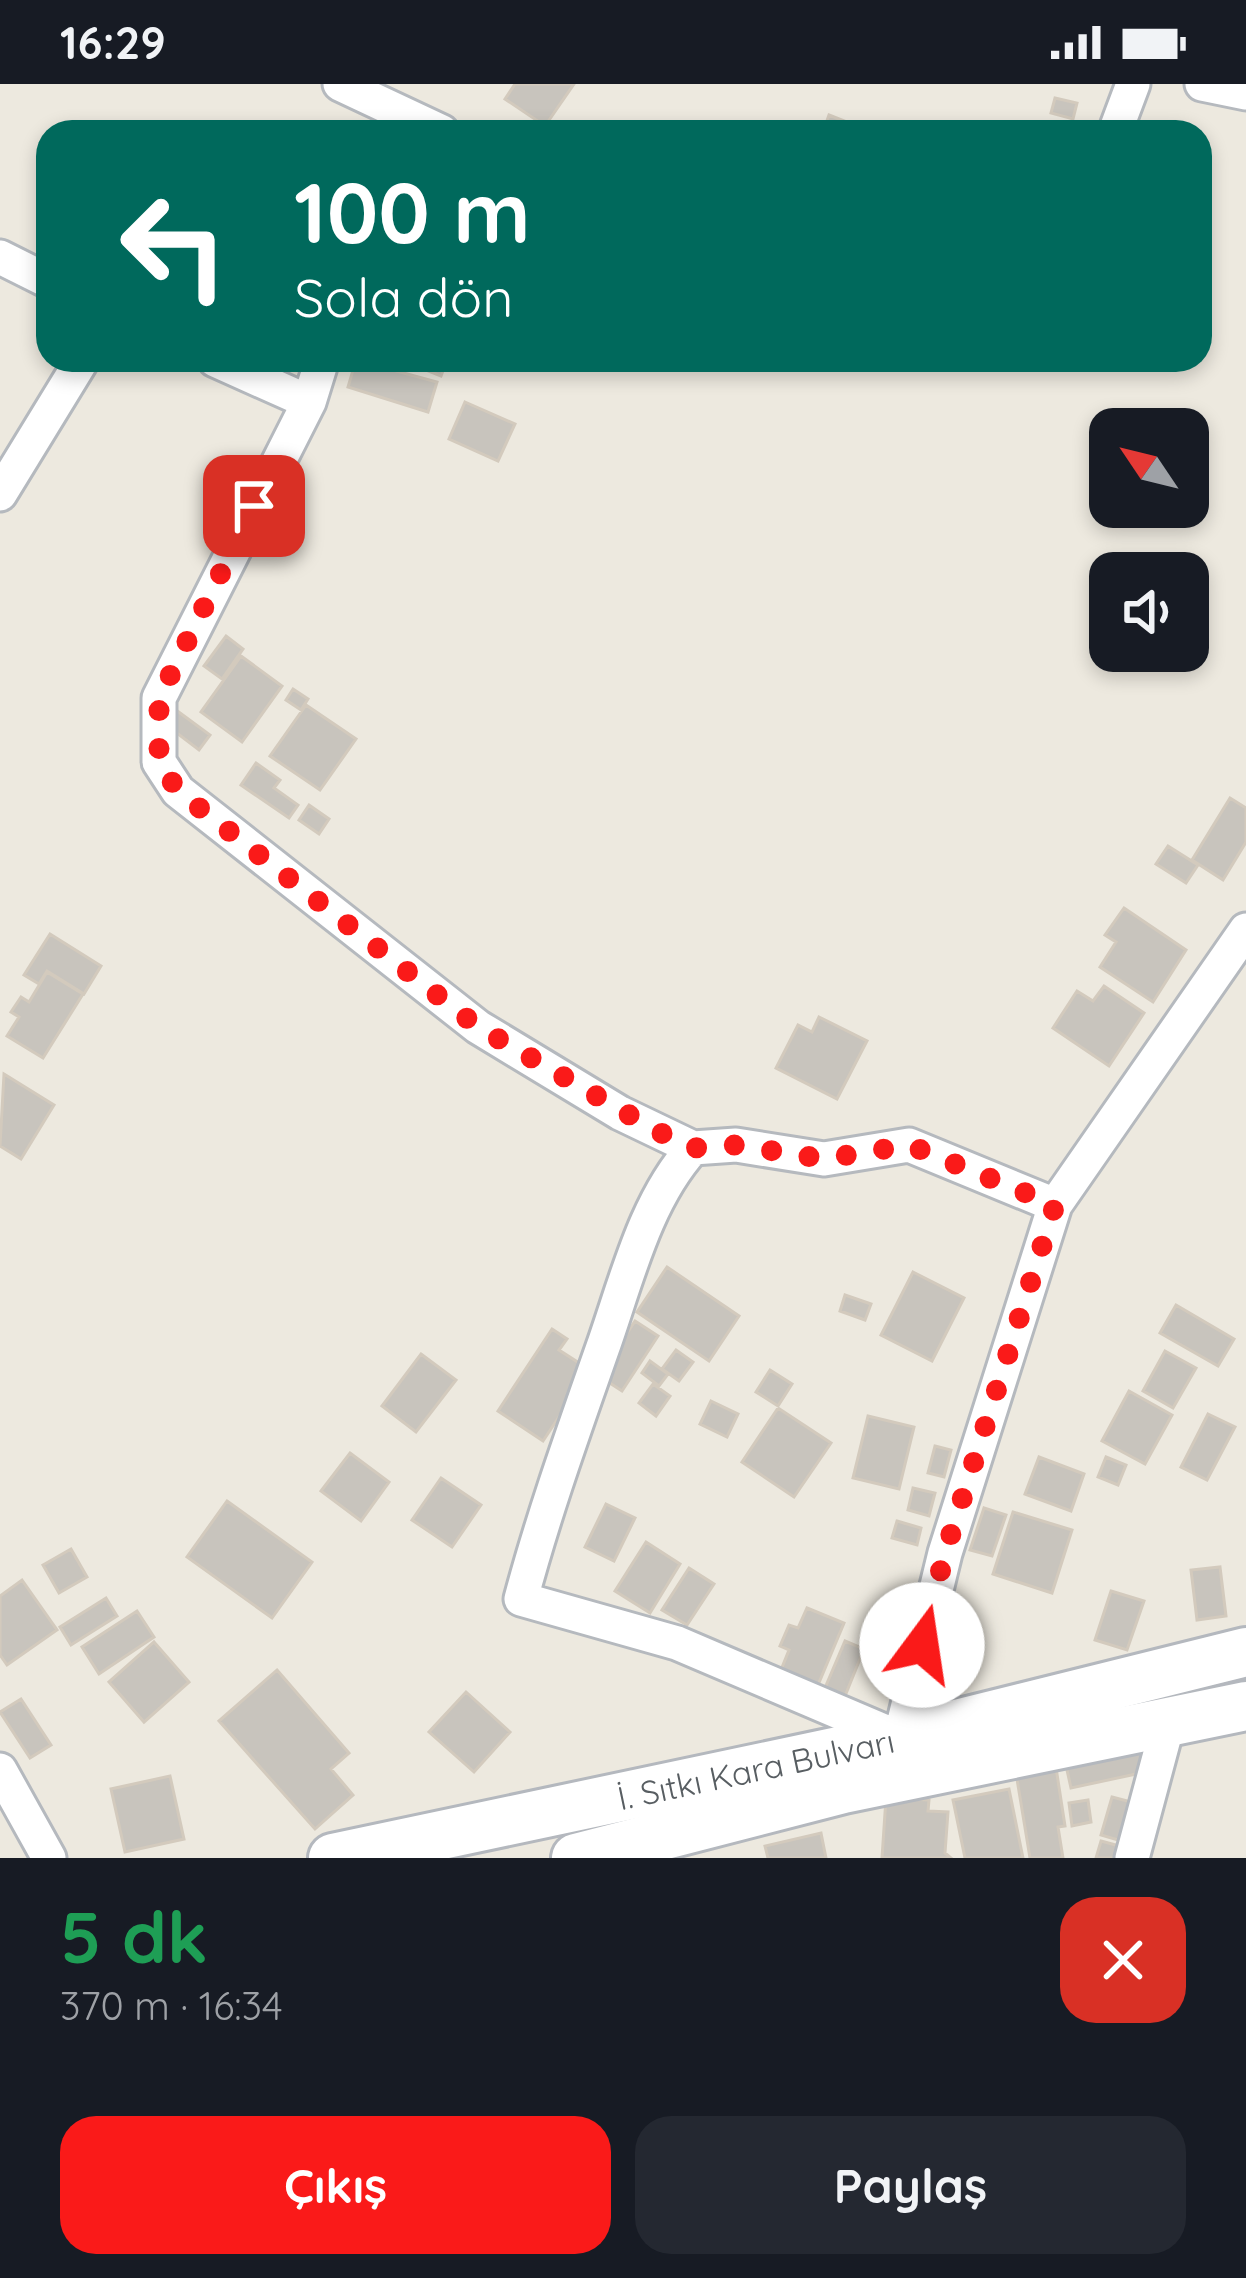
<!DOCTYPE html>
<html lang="tr">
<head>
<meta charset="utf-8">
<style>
	:root { --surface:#171b24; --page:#242831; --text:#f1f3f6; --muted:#9ea1a6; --accent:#fa1a19 }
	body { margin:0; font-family:Quicksand,sans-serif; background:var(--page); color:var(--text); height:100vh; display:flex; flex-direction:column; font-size:45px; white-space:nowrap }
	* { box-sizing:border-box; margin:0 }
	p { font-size:39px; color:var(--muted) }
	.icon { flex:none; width:66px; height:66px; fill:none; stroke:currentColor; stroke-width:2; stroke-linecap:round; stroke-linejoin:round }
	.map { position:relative; height:1774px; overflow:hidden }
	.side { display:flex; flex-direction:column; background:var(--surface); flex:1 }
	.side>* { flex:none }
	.top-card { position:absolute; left:36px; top:36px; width:1176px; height:252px; border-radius:36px; box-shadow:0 6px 18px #0003; background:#00695c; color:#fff; overflow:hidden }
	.needle { width:78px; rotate:305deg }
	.tools { position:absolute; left:1089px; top:324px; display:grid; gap:24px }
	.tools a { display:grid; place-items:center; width:120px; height:120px; border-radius:24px; background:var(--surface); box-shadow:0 6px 18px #0003; font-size:60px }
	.pin { position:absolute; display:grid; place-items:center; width:102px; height:102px; color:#fff; margin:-51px; border-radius:24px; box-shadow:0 6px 18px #0006 }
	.me { position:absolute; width:132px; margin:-66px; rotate:14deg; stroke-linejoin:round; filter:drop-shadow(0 0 9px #0008) }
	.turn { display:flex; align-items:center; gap:42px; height:252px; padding:0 60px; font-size:54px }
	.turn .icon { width:156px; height:156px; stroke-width:2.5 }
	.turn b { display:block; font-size:84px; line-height:102px }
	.round { display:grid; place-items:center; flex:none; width:126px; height:126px; border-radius:36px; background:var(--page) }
	.headline { display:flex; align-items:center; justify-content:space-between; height:204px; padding:0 60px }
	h1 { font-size:72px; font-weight:700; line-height:90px; color:#1e9e55 }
	.primary-button { display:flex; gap:24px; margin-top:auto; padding:24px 60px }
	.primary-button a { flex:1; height:138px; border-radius:36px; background:var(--accent); color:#fff; font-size:48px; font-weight:700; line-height:138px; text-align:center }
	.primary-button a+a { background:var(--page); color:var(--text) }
	.status { display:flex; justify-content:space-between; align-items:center; height:84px; padding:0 60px; background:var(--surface); direction:ltr }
	.status svg { height:33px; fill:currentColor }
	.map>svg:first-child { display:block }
</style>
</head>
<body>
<div class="status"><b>16:29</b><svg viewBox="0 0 49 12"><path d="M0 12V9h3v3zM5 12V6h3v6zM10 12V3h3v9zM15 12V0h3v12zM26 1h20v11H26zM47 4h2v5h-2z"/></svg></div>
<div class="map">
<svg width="1246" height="1774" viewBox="0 0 1246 1774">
	<rect width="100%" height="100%" fill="#ede9df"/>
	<!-- building -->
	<path fill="#c8c4bd" stroke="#d3cabd" stroke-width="3" d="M515 0H574L545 42 505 15Z
		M1055 14 1077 19 1073 35 1051 29Z
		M829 31 872 48H823Z
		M356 276 437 298 428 328 348 303Z
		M401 276H447L441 292Z
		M465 318 515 340 498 377 449 355Z
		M226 552 243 565 222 595 204 582Z
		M241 572 282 602 242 658 201 628Z
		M293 605 308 615 301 626 286 616Z
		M306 621 356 655 320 706 270 672Z
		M176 626 210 651 199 666 165 640Z
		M256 679 280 696 274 704 298 721 289 734 241 701Z
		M1230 714 1246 724V758L1223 796 1192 776Z
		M309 721 329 735 319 750 299 736Z
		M1168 762 1198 781 1186 799 1156 780Z
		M1124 824 1186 866 1153 918 1100 883 1116 858 1105 851Z
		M50 850 101 882 84 910 47 887 39 900 24 891Z
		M47 888 83 910 43 974 7 952 19 933 11 928 21 913 29 918Z
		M1104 902 1144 929 1109 982 1053 944 1077 907 1093 917Z
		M819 933 867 957 837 1015 776 984 798 941 812 948Z
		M4 990 54 1021 21 1075 0 1062Z
		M667 1183 739 1232 709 1277 637 1228Z
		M913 1188 964 1214 932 1277 881 1251Z
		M845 1211 871 1220 865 1236 840 1227Z
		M1176 1221 1234 1255 1218 1282 1160 1249Z
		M635 1237 658 1252 622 1307 599 1292Z
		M552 1245 567 1255 559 1266 590 1286 543 1357 498 1327Z
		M676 1266 693 1278 679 1297 662 1285Z
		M1165 1267 1196 1284 1173 1324 1143 1307Z
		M421 1270 456 1296 416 1348 382 1322Z
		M650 1277 668 1290 659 1302 642 1289Z
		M770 1286 792 1300 778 1322 756 1308Z
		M653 1300 670 1312 656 1332 639 1319Z
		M1129 1307 1172 1331 1145 1380 1102 1357Z
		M711 1317 738 1330 727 1353 700 1340Z
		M778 1324 831 1359 794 1413 742 1378Z
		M1208 1330 1235 1343 1207 1396 1181 1383Z
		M868 1332 914 1343 899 1405 853 1394Z
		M935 1362 951 1366 944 1393 928 1389Z
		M350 1369 389 1398 361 1437 321 1407Z
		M1039 1373 1084 1390 1071 1427 1025 1410Z
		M1106 1373 1126 1381 1118 1401 1098 1393Z
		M441 1394 481 1421 452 1463 412 1436Z
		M913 1404 935 1409 929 1432 908 1426Z
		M227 1417 312 1478 272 1534 187 1473Z
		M606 1420 635 1434 614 1477 585 1463Z
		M984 1424 1006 1431 992 1472 970 1466Z
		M1013 1428 1072 1446 1052 1509 993 1490Z
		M897 1437 921 1444 917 1461 892 1454Z
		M646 1458 680 1480 650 1529 615 1507Z
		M71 1465 87 1493 59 1509 43 1481Z
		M1220 1483 1226 1532 1197 1536 1191 1486Z
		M689 1484 714 1500 687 1541 662 1526Z
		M22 1496 57 1546 7 1581 0 1571V1512Z
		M1111 1507 1144 1517 1127 1566 1095 1556Z
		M106 1514 117 1532 71 1561 60 1543Z
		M807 1524 844 1539 818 1601 781 1586 789 1566 780 1562 789 1541 798 1544Z
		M137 1527 154 1553 99 1590 82 1563Z
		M845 1557 864 1565 845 1612 825 1604Z
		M154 1558 189 1598 144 1638 109 1598Z
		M277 1586 349 1669 331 1685 353 1711 315 1745 219 1637Z
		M466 1608 510 1648 474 1688 429 1648Z
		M21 1615 51 1661 30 1674 0 1628Z
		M1145 1661 1150 1687 1071 1704 1065 1677Z
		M1055 1677 1065 1742 1058 1743 1063 1774H1030L1015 1683Z
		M170 1692 184 1755 125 1768 111 1705Z
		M1009 1705 1023 1774H965L953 1716Z
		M1112 1713 1139 1720 1128 1759 1101 1751Z
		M886 1714 929 1716 928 1727 948 1728 945 1769 951 1774H882Z
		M1088 1716 1091 1738 1072 1742 1069 1719Z
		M821 1749 826 1774H768L765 1762Z
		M1101 1757 1127 1764 1124 1774H1096Z"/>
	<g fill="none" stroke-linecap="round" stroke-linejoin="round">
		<!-- street casing -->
		<g stroke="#b5b9be" stroke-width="39">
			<path id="street" d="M340 0 442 48
				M1202 0 1246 9
				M1115 48 1133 0
				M0 173 48 197
				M215 276 309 318
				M322 276 309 318 159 614V678L178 707 478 943 620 1029 693 1064 736 1061 824 1075 909 1061 1055 1121
				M0 410 82 276
				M693 1064C645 1117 627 1195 603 1263 574 1346 544 1429 521 1515L677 1559 900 1654 945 1469 1055 1121 1246 846
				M0 1686 49 1774
				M1132 1774 1169 1636"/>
		</g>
		<!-- secondary casing -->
		<g stroke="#b4b8be" stroke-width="54">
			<g id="secondary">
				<path id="s1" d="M333 1774 900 1654 1246 1568"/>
				<path d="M576 1774 843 1705 1246 1622"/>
			</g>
		</g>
		<!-- street -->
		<use href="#street" stroke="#fff" stroke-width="33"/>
		<!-- secondary -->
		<use href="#secondary" stroke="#fff" stroke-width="48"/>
	</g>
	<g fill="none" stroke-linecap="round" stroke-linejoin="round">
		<!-- route -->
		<path stroke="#fa1a19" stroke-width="21" stroke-dasharray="0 37.8" d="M254 422 159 614V678L178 707 478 943 657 1047 693 1064 736 1061 824 1075 909 1061 1055 1121 945 1469 922 1561"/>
	</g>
	<g text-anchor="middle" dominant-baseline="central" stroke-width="10" stroke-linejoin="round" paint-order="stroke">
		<!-- street labels -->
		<g font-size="33" fill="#585e62" stroke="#fff">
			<text stroke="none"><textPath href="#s1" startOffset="432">İ. Sıtkı Kara Bulvarı</textPath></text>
		</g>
	</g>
</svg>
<div class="tools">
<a><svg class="needle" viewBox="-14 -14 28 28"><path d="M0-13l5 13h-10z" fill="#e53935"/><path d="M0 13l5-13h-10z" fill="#9ea1a6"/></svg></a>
<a><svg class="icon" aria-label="sound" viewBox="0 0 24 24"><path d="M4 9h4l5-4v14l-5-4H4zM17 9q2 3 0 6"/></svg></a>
</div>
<div class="pin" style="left:254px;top:422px;background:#d93025"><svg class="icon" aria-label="arrive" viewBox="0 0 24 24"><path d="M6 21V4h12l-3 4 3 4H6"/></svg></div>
<svg class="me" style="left:922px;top:1561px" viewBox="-20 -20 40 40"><circle r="19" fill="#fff"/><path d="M0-13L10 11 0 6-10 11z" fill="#fa1a19"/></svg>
<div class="top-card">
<div class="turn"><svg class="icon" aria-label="left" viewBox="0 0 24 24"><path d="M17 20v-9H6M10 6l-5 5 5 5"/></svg><div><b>100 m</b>Sola dön</div></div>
</div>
</div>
<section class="side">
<div class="headline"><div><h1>5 dk</h1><p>370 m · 16:34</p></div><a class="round" style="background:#d93025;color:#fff"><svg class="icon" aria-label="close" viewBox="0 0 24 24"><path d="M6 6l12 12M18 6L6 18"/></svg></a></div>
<div class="primary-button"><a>Çıkış</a><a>Paylaş</a></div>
</section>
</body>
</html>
